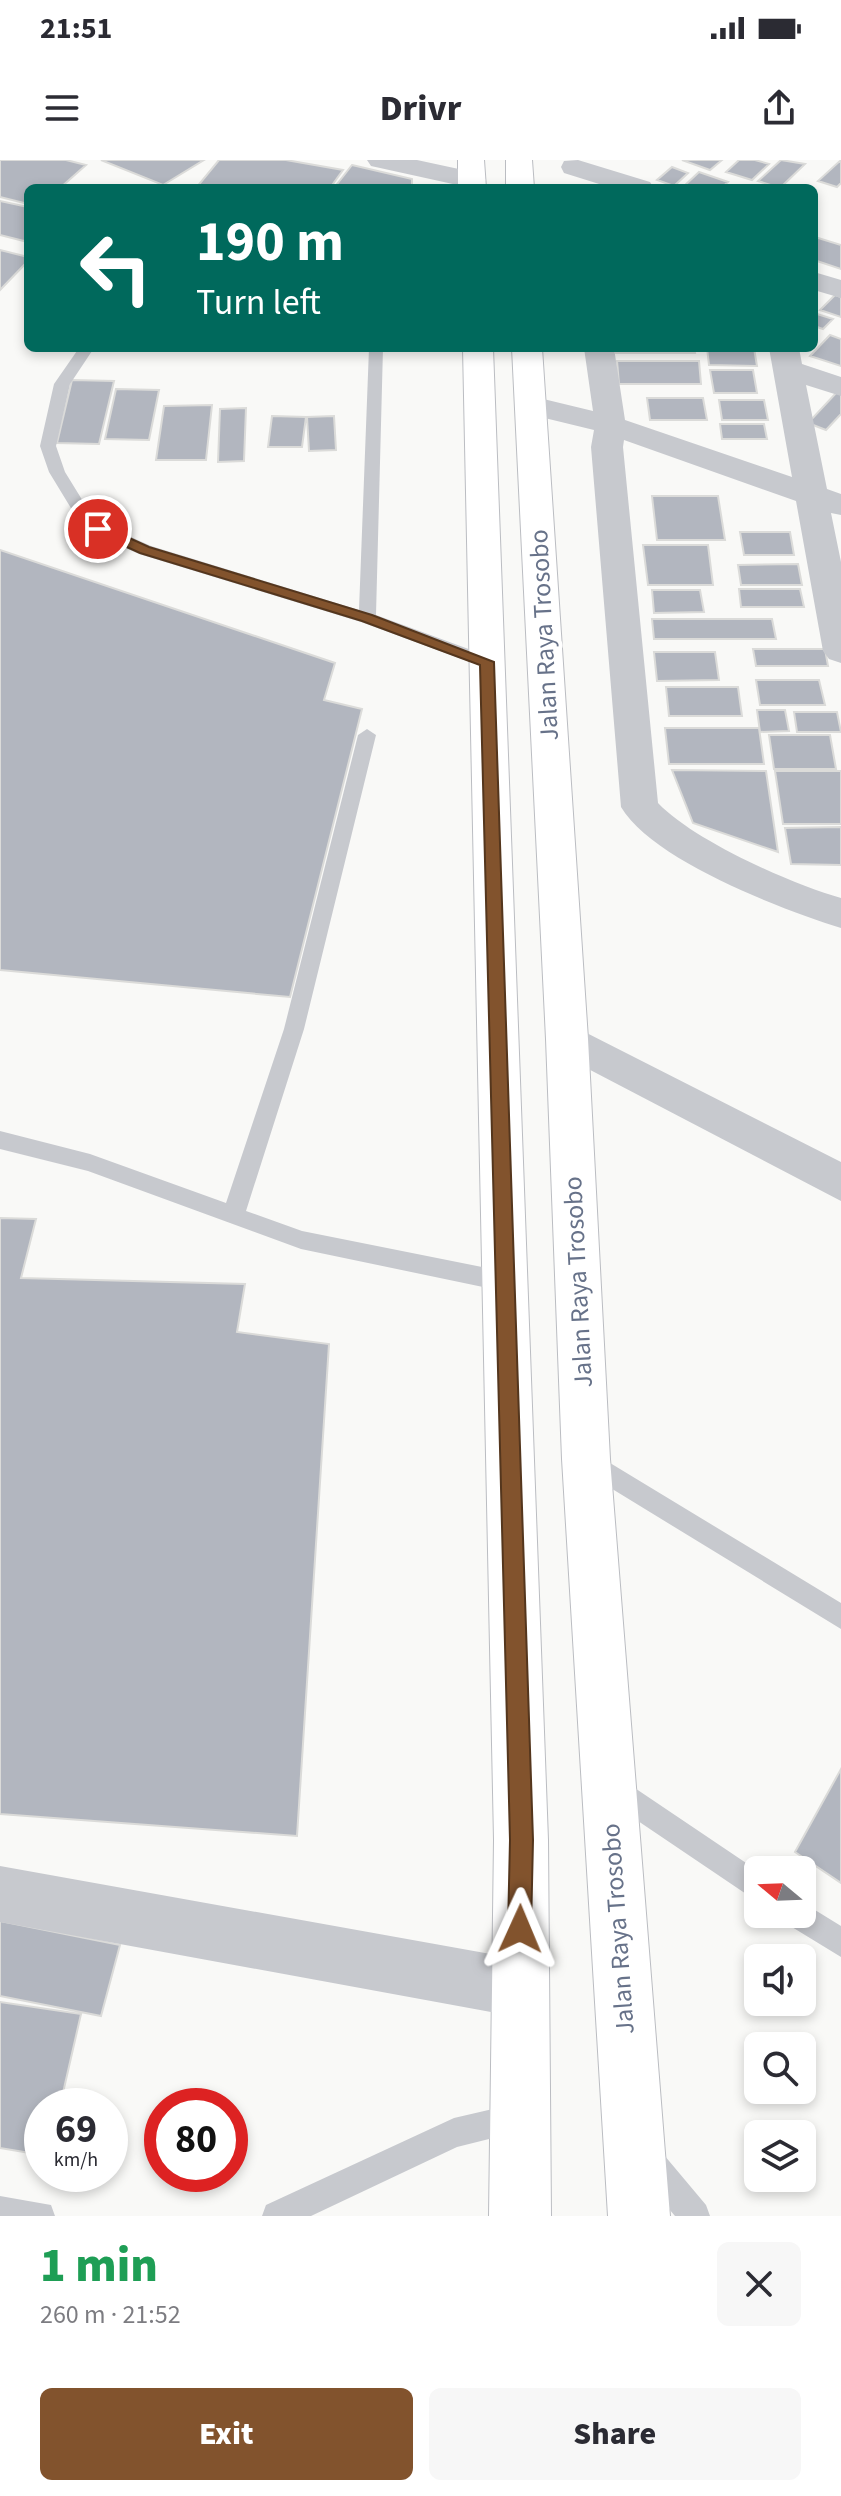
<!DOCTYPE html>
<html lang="en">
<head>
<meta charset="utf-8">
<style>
	:root { --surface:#fff; --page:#f7f7f7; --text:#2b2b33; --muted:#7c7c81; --accent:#82532d }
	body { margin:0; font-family:"Source Sans 3",sans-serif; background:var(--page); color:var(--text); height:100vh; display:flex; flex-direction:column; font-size:30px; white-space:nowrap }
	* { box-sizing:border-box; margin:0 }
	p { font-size:26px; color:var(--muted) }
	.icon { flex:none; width:44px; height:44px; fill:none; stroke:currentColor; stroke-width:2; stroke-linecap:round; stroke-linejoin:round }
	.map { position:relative; height:2056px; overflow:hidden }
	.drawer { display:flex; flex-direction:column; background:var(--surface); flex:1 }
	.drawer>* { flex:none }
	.top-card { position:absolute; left:24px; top:24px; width:794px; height:168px; border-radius:12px; box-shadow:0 4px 12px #0003; background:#00695c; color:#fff; overflow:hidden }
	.needle { width:52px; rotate:289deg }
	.fabs { position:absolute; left:744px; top:1696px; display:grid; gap:16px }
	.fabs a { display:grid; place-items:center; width:72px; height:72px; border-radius:12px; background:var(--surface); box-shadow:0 4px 12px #0003; font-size:40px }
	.speed { position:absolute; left:24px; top:1928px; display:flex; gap:16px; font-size:40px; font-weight:700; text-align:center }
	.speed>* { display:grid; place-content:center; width:104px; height:104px; border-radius:50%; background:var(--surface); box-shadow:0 4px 12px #0003; line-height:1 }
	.speed small { font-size:20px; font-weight:400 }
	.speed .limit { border:12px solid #d22; background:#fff; color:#111 }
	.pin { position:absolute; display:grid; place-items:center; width:68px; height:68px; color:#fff; margin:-34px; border:4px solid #fff; border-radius:50%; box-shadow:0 2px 8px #0007 }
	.me { position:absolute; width:88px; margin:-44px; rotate:1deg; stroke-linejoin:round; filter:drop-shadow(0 0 6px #0008) }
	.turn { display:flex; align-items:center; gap:28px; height:168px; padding:0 40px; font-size:36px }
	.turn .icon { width:104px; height:104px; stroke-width:2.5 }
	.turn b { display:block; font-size:56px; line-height:68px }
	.round { display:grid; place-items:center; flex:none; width:84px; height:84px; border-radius:12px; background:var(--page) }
	.head { display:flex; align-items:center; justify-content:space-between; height:136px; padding:0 40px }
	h1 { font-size:48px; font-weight:800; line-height:60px; color:#1e9e55 }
	.button { display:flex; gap:16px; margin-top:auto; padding:16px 40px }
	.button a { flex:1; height:92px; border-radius:12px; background:var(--accent); color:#fff; font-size:32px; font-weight:800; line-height:92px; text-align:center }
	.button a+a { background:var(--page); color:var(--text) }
	.status { display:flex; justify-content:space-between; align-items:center; height:56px; padding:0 40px; background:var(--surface); direction:ltr }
	.status svg { height:22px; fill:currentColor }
	header { display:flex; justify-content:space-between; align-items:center; height:104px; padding:0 40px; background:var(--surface); font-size:36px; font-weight:800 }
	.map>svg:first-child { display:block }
</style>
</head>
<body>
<div class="status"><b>21:51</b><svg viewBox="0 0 49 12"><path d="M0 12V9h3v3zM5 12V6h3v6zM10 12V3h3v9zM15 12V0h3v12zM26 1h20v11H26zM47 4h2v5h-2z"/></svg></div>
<header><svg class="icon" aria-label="menu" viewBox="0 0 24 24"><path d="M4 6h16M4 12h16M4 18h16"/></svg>Drivr<svg class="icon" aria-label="share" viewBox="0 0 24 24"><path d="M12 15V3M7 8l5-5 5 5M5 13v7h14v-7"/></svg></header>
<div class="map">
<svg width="841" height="2056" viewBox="0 0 841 2056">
	<rect width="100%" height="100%" fill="#f9f9f7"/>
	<!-- building -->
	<path fill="#b2b6bf" stroke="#dbdbd9" stroke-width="2" d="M0 0H66L86 5 60 28H28V44L0 37Z
		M101 0H204L163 25Z
		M219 0H286L343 10 330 28H196Z
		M682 0H722L710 10Z
		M739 0H755L769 4 752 20 726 12Z
		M781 0 805 4 780 28 758 21Z
		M841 0V23L837 27 818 21Z
		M352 5 412 19V28H334Z
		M672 7 688 13 674 26 657 20Z
		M699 12 728 22 721 28H682Z
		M0 41 28 47V76L24 81 0 75Z
		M815 77 841 85V109L814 100Z
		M0 90 28 97V101L0 130Z
		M835 135 841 137V157L820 150Z
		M814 153 833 159 823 169 814 166Z
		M830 175 841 179V206L810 196Z
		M615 188H694L695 193H616Z
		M707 188H754L757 206 709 205Z
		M617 201H699L701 224H619Z
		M710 210H753L757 233H714Z
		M72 220 114 221 99 284 57 283Z
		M116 229 159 230 149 280 105 279Z
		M837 232 841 234V254L826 270 808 263Z
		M647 238H703L707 260H650Z
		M719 240H764L768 260H722Z
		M212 245 206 300H156L164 246Z
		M246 248 244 301 218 302 220 249Z
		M272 256 306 257 302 287H268Z
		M334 256 336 290 309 291 307 257Z
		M720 264H764L767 279H722Z
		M652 336H718L725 380H657Z
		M740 372H790L794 395H744Z
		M643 385H708L713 425H648Z
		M0 390 335 503 324 540 362 549 290 837 0 810Z
		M798 404 802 425H741L738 405Z
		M739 429H800L804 447H741Z
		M652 430H700L704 452 654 453Z
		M652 459H772L776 479H654Z
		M753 489H825L828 506H756Z
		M654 492H715L719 520 657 521Z
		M756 520H819L825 545H760Z
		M666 527H738L742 556H669Z
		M757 550H785L789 571 760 572Z
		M794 552H837L841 572H797Z
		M665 568H759L764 604H669Z
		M769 575H830L836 609H774Z
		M672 610 766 611 778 692 693 663Z
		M775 611H841V664H783Z
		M841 667V705L791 704 785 668Z
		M0 1058 36 1059 21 1118 245 1124 237 1172 329 1184 297 1676 0 1654Z
		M841 1609V1723L795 1692Z
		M0 1761 120 1785 101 1856 0 1836Z
		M0 1842 81 1854 60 1946H42V1995L0 1988Z"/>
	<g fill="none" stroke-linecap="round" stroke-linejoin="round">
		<!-- highway casing -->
		<g stroke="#bbbdc2" stroke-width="2">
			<path id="highway" d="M458 0H484L486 28H458Z
				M506 0H532L534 28H506Z
				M463 188H493L548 1680 551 2056H489L494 1680Z
				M512 188H542L588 879 610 1299 670 2056H608L562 1299 546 879Z"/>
		</g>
		<!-- lane -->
		<path fill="#c7c9ce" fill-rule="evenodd" d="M79 188H94L70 224 56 286 65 312 89 351 104 365 151 386 359 450 369 188H383L376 455 493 498V506H481L361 462 139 394 92 373 77 358 49 312 40 286 54 224Z
			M367 569 376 575 304 869 246 1051 302 1071 507 1112 515 1115 518 1122 515 1129 507 1132 301 1089 88 1011 0 989V971L90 994 226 1043 284 869 358 575Z
			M587 1289 841 1443V1469L578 1308 575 1300 578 1292Z
			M614 1614 758 1711V1742L604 1638 600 1628 604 1618Z
			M802 1742 841 1766V1797L787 1764 783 1754H802Z
			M518 1943 529 1947 533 1958 529 1969 457 1987 311 2056H262L266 2045 454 1958Z
			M648 1985 659 1989 706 2045 710 2056H675L637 2011 633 2000 637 1989Z
			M0 2036 51 2045 55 2056H0Z"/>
		<!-- street -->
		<path fill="#c7c9ce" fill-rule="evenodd" d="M367 0H417L482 14 486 20 482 26 471 28 371 6Z
			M578 0 650 22 654 28H612L564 13 561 7 564 1Z
			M814 112 841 120V138L814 130Z
			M584 188H614L625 260 792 317 769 188H799L802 204 841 217V236L806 225 827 329 841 334V355L831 353 841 402V503L829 499 823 491 796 341 624 280 623 287 658 643C693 680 791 724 841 738V768C783 750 652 700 621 647L591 287 594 270 520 252 516 245 520 238 531 236 593 251Z
			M567 863 841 1002V1041L552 890 546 879 552 868Z
			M0 1706 518 1799 538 1808 547 1828 538 1848 518 1857 0 1762Z"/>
		<!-- highway -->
		<use href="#highway" fill="#fff" fill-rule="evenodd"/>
	</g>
	<!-- route -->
	<path fill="#82532d" stroke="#54361d" stroke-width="2" d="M94 366H103L149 387 372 455 494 502 533 1680 531 1769 528 1777 520 1781 511 1777 508 1769 510 1680 480 505 362 461 140 393 94 372Z"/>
	<g text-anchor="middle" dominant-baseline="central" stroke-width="8" stroke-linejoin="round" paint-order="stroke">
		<!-- street labels -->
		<g font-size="26" fill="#677289" stroke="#fff">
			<text transform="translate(544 475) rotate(-93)">Jalan Raya Trosobo</text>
			<text transform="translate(578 1122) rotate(-93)">Jalan Raya Trosobo</text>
			<text transform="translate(618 1769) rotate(-94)">Jalan Raya Trosobo</text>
		</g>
	</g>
</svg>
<div class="fabs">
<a><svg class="needle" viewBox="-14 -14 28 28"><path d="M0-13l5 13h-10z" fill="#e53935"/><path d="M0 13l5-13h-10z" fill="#7c7c81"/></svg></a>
<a><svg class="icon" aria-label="sound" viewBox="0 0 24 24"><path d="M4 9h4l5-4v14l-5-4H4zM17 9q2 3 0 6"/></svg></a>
<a><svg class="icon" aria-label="search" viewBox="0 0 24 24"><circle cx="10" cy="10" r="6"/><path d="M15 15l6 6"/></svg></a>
<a><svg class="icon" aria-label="layers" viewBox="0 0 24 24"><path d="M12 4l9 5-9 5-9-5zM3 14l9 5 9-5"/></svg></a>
</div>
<div class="speed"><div>69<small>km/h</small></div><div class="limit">80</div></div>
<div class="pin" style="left:98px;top:369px;background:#d93025"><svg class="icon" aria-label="arrive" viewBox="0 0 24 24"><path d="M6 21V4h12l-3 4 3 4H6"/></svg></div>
<svg class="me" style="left:520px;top:1769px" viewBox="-20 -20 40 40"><path d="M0-17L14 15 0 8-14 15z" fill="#82532d" stroke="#fff" stroke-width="4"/></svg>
<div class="top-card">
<div class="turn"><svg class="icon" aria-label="left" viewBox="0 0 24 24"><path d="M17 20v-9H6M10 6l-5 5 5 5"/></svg><div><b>190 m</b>Turn left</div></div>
</div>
</div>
<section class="drawer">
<div class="head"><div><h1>1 min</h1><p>260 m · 21:52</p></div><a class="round"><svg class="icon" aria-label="close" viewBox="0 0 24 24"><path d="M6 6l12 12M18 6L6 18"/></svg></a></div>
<div class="button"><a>Exit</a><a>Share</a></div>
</section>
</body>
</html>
